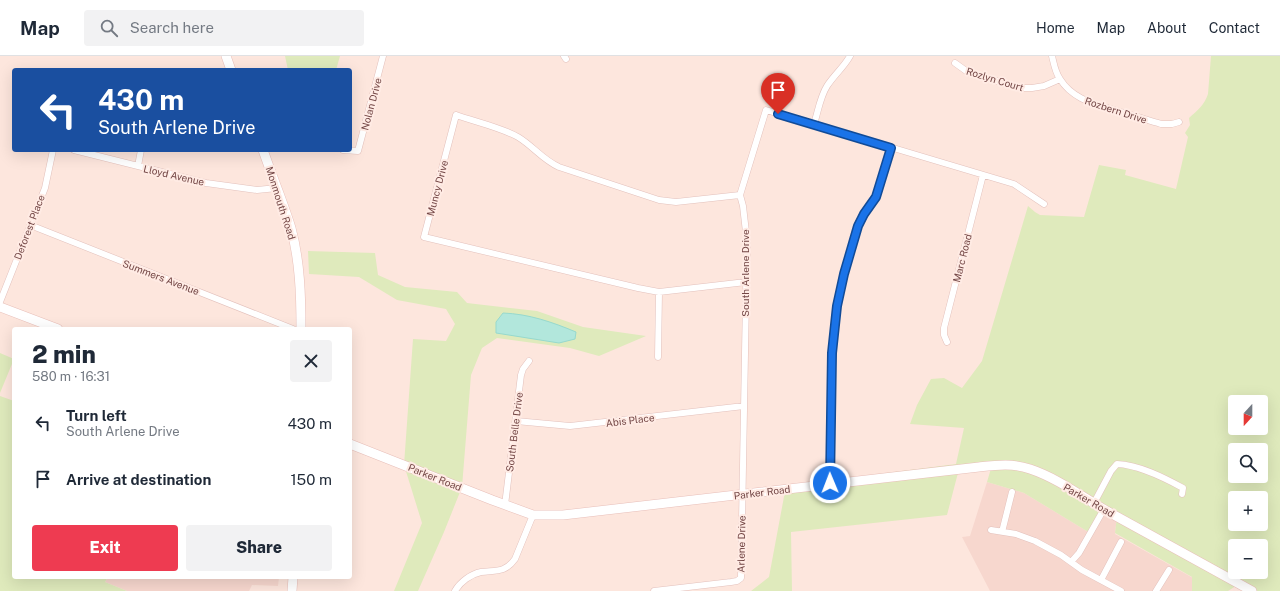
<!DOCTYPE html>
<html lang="en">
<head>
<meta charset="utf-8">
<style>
	:root { --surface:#fff; --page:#f2f2f3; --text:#1f2937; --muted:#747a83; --line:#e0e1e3; --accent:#ee3b51 }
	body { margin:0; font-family:"Public Sans",sans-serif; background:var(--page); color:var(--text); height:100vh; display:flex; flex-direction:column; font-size:15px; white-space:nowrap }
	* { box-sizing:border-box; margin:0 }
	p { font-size:13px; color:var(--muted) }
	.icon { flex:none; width:22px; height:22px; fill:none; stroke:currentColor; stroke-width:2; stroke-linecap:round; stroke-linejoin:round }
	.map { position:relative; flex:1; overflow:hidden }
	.details { position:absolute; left:12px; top:271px; width:340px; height:252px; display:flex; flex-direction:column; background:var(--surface); border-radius:4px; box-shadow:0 4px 16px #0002 }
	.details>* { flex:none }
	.top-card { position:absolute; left:12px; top:12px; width:340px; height:84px; border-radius:4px; box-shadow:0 4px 16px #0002; background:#1a4fa0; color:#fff; overflow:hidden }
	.needle { width:26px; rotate:201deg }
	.tools { position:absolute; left:1228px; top:339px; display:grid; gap:8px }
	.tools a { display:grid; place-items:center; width:40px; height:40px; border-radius:4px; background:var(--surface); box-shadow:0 4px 16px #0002; font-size:20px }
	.pin { position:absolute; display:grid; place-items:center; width:34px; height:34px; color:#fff; margin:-41px -17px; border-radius:50% 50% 50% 0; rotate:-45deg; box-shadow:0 0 4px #0007 }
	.pin .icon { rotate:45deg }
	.me { position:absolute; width:44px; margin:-22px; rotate:359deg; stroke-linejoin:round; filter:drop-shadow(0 0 3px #0008) }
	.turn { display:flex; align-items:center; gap:14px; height:84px; padding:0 20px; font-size:18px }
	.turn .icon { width:52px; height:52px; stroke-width:2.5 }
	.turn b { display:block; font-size:28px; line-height:34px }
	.round { display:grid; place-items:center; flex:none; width:42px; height:42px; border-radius:4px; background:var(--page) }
	.headline { display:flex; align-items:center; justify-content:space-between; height:68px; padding:0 20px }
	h1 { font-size:24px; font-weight:800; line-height:30px }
	.primary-button { display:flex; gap:8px; margin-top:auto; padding:8px 20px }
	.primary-button a { flex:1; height:46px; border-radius:4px; background:var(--accent); color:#fff; font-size:16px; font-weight:800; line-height:46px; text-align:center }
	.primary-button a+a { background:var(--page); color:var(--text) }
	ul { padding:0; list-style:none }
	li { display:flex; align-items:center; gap:12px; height:56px; padding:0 20px }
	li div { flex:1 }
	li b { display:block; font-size:15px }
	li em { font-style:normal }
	header { display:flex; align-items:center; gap:24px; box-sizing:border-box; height:56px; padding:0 20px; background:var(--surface); border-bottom:1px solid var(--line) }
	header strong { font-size:19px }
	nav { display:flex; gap:22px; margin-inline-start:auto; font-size:14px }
	.search { width:280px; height:36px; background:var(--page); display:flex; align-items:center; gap:10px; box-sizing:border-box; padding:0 14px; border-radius:4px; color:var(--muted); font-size:15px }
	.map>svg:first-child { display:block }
</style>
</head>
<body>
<header>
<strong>Map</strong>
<div class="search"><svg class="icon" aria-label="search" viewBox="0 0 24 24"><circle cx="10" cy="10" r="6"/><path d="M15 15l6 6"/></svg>Search here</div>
<nav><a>Home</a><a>Map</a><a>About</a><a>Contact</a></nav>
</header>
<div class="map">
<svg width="1280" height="535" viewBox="0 0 1280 535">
	<rect width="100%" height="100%" fill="#fde6dd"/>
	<!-- residential -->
	<path fill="#f7d7ce" d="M987 426 1024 437 1090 477 1104 453 1117 460 1115 478 1193 522 1192 535H990L962 481 970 480Z
		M108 521H279L278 530 252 529 249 535H127L105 526Z"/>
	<!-- green -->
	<path fill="#dfeabc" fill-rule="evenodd" d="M285 0H340L336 14H288Z
		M1211 0H1280V535H1252L1239 528 1228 535H1192V521L1115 477 1117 460 1104 453 1090 477 1024 437 987 426 992 409 959 413 947 459 791 476 792 535H751L769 521 786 430 956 408 964 372 910 368 917 349 931 323 944 322 962 332 982 305 1028 150 1035 156 1040 159 1084 161 1099 109 1126 114 1125 119 1176 133 1188 81 1185 77 1190 69 1189 62C1197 55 1205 48 1208 38ZM1235 346H1261V372H1235ZM1235 394H1261V420H1235ZM1235 442H1261V468H1235ZM1235 490H1261V516H1235Z
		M308 195 375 197 378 219 405 231 457 236 467 247 537 255 583 271 646 280 599 300 570 292 497 282 482 292 471 319 462 431 444 476 418 535H394L422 467 404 409 413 283 446 285 455 268 446 253 397 244 359 221 309 218Z
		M0 297 14 303 0 337Z
		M0 340 14 345V521H108L105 526 127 535H0Z"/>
	<!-- water -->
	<path fill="#b2e7dc" stroke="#97d9cd" d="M503 257C529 258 552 266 576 276L575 283 559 287 496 277V266Z"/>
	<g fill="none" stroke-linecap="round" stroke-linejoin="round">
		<!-- street casing -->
		<g stroke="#e3c1bc" stroke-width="7">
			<path id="street" d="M564 0 566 3
				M1052 0C1054 8 1055 16 1060 23 1073 44 1096 48 1117 55 1132 59 1147 64 1161 68H1172L1179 66
				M955 7 969 17 1022 32H1032L1044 30 1060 23
				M766 54 1014 128 1044 148
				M456 59C476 66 500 71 518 81 533 90 543 104 559 111L659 144 676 146 740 139
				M814 68C818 56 820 41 827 30 834 19 844 11 850 0
				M74 94 206 127 257 134 277 132
				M343 94 358 95 383 0
				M138 110 141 94
				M30 169 293 273
				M424 181 638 232 659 236 746 226
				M424 181 456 59
				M0 246 45 132 53 94
				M947 286 944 279V272L983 119
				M658 301 659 236
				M516 365 570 370 744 350
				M830 427 832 297 837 250 844 218 858 171 864 158 876 141 891 92
				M1094 447 1111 415 1117 408C1139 409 1163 421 1183 432L1182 438
				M505 449 521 319 523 313 529 305
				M991 474 1016 478 1035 485 1061 499 1082 514 1121 535
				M1002 476 1012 436
				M1071 506 1079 497 1104 453
				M1101 524 1121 486
				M455 535C460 526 471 518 481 516 496 514 505 517 515 503L533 459
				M654 535 731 526 737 525 741 522 747 185 743 150 740 139 766 54
				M1156 535 1169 514"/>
		</g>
		<!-- secondary casing -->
		<g stroke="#e8bfb9" stroke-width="10">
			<path id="secondary" d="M226 0 231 14
				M263 94C272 120 283 146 291 172 300 205 301 240 301 273
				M0 251 58 273
				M350 388 492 444 533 459H563L979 411C997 409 1013 407 1030 413 1057 422 1081 440 1105 454 1154 481 1203 508 1252 535
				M292 535 293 521"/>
		</g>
		<!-- street -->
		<use href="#street" stroke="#fff" stroke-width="6"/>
		<!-- secondary -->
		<use href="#secondary" stroke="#fff" stroke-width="9"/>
	</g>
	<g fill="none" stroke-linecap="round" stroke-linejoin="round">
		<!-- route casing -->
		<g stroke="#114b97" stroke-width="10">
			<path id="route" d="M778 58 891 92 876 141 864 158 858 170 844 218 837 250 832 297 830 427"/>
		</g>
		<!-- route -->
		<use href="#route" stroke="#1a73e8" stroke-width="7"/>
	</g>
	<g text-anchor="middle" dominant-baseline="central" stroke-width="4" stroke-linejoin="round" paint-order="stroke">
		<!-- street labels -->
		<g font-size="10" fill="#734645" stroke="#ffebe4">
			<text transform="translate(995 23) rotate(17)">Rozlyn Court</text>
			<text transform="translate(371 48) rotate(-75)">Nolan Drive</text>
			<text transform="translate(1116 54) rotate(18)">Rozbern Drive</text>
			<text transform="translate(174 119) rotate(13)">Lloyd Avenue</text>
			<text transform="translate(437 132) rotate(-75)">Muncy Drive</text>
			<text transform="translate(281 147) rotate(72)">Monmouth Road</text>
			<text transform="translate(29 171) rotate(-69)">Deforest Place</text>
			<text transform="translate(962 202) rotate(-76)">Marc Road</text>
			<text transform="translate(745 217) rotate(-90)">South Arlene Drive</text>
			<text transform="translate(161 221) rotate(21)">Summers Avenue</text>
			<text transform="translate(630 364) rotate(-7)">Abis Place</text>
			<text transform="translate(514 376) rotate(-83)">South Belle Drive</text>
			<text transform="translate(435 421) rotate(22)">Parker Road</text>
			<text transform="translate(762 436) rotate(-7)">Parker Road</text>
			<text transform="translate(1089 444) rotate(30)">Parker Road</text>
			<text transform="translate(741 488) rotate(-89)">Arlene Drive</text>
		</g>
	</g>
</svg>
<div class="tools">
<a><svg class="needle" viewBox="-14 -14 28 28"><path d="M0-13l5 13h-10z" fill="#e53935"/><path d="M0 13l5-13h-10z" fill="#747a83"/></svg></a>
<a><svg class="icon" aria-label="search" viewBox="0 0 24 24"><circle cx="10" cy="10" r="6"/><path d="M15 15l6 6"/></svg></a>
<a>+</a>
<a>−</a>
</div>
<div class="pin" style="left:778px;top:58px;background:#d93025"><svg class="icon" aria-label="arrive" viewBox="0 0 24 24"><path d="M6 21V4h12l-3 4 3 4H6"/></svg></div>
<svg class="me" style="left:830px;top:427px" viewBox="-20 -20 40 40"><circle r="17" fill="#1a73e8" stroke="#fff" stroke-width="3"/><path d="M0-11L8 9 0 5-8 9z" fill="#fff"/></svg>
<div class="top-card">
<div class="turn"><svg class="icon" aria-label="left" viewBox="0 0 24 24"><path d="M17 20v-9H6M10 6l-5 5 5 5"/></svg><div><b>430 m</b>South Arlene Drive</div></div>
</div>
<section class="details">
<div class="headline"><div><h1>2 min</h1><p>580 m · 16:31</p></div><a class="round"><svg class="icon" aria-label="close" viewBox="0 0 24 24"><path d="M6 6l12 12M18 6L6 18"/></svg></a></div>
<ul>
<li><svg class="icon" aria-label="left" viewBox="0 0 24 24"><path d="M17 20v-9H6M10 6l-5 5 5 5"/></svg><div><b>Turn left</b><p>South Arlene Drive</p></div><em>430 m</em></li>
<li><svg class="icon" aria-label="arrive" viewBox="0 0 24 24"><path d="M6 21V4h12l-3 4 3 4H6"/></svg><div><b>Arrive at destination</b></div><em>150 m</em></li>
</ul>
<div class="primary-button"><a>Exit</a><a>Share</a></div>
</section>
</div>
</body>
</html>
